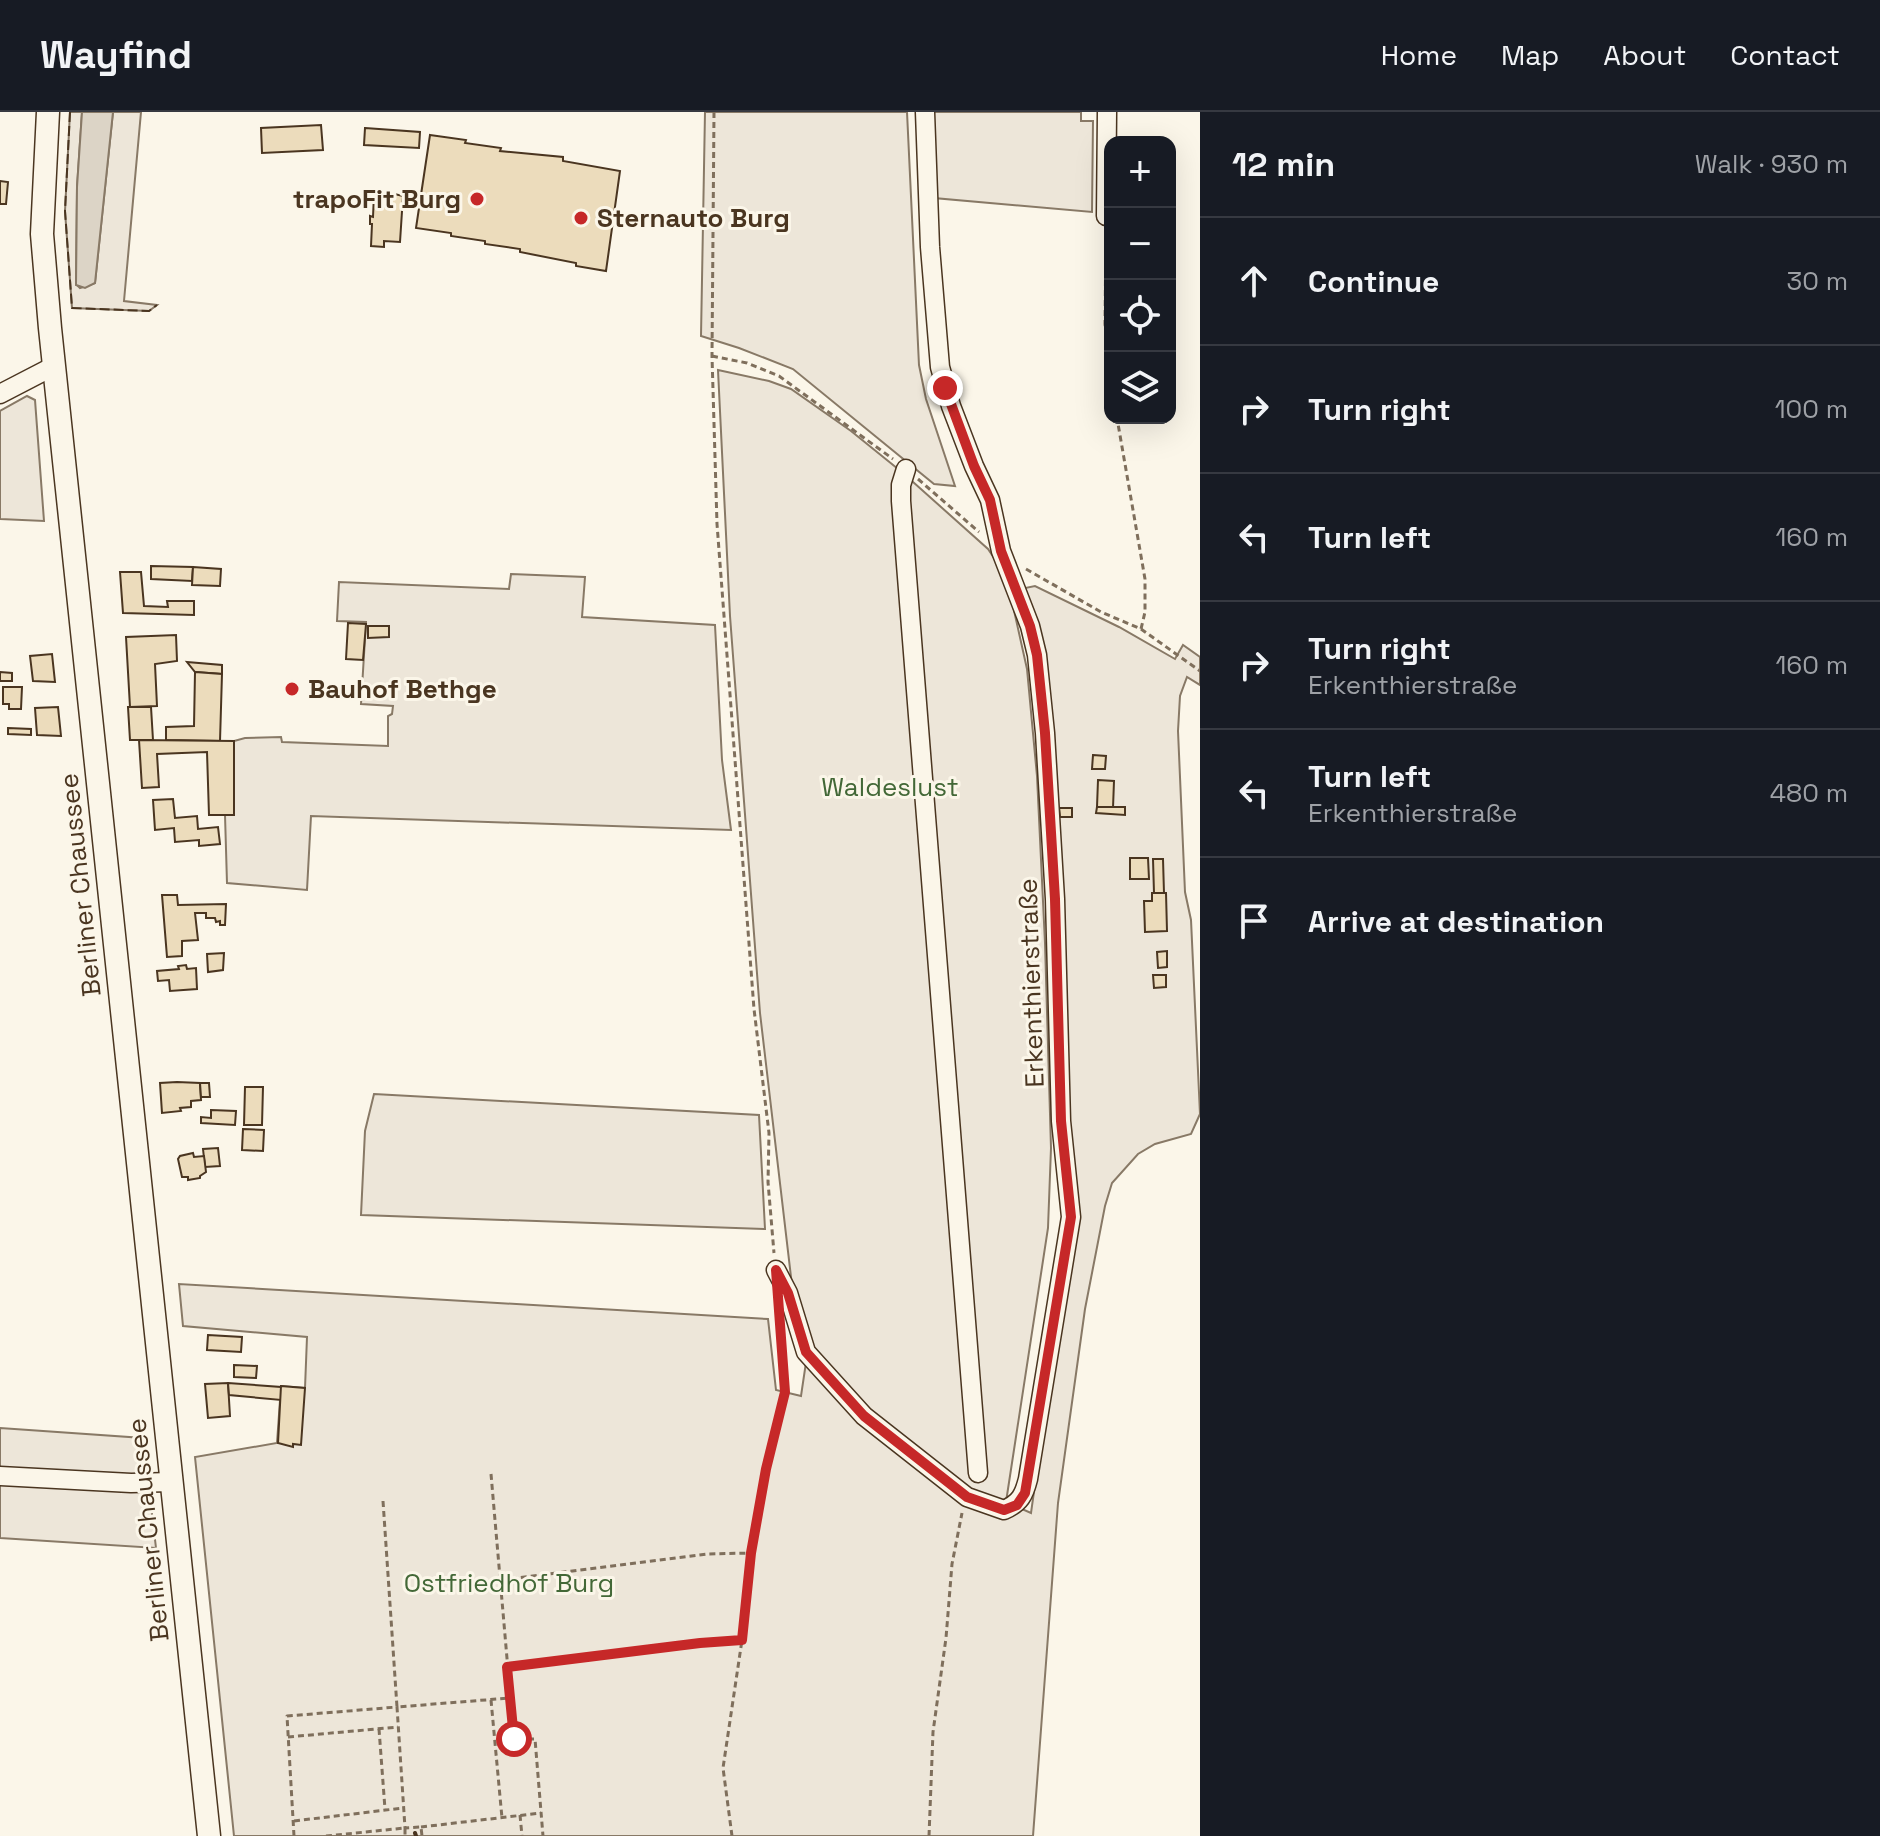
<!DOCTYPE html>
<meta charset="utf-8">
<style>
:root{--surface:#171b24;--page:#242831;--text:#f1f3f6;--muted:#9ea1a6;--line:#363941}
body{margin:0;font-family:"Space Grotesk",sans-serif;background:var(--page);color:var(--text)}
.controls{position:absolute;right:24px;top:24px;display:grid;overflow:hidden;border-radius:16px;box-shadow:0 8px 32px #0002}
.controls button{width:72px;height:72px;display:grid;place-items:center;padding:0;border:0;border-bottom:2px solid var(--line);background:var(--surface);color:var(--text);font:40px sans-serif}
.stop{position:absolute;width:24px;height:24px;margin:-18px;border:6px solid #c62828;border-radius:50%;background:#fff}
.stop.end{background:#c62828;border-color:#fff;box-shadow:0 2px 8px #0008}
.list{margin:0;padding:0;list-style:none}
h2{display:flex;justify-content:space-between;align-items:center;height:104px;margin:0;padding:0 32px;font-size:34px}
h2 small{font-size:26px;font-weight:400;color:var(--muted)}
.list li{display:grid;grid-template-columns:52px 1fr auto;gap:24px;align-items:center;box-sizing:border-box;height:128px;padding:0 32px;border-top:2px solid var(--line)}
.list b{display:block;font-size:30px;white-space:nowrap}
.list p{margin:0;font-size:26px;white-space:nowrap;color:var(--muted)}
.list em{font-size:26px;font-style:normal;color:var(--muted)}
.icon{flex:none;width:44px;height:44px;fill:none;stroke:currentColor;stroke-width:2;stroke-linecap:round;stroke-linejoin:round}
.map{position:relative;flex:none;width:1200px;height:1724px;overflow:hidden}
header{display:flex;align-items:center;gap:48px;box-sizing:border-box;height:112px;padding:0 40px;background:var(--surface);border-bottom:2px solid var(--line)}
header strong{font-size:38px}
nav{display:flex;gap:44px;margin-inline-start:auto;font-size:28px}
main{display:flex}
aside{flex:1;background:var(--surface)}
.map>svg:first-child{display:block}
</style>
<header>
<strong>Wayfind</strong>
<nav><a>Home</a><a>Map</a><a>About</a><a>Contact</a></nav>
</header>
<main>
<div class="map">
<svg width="1200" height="1724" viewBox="0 0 1200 1724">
<rect width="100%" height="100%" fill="#fbf6e9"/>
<!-- green -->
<g fill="#ede6d9" stroke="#887966" stroke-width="2">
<path d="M70 0H82L77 75 76 172 80 176 95 171 113 0H141L124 189 157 193 149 199 72 196 65 99Z"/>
<path d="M705 0H907L919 253 926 287 955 374 934 372 793 257 739 236 701 224Z"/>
<path d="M931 0H1081V9H1093L1092 100 934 86Z"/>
<path d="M718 258 769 269 791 277 851 319 903 361 988 437 998 452 1013 494 1027 557 1037 664 1045 831 1051 1036 1048 1116 1006 1390 1031 1401 1059 1202 1067 1011 1060 786 1024 481 1025 476 1035 474 1119 515 1175 547 1183 533 1200 545V573L1187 565 1180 584 1178 619 1185 780 1191 808 1200 1002 1191 1022 1155 1032 1138 1042 1112 1071 1105 1094 1085 1197 1058 1391 1033 1724H234L195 1345 277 1331 281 1274 305 1276 307 1225 183 1214 179 1172 768 1207 776 1278 801 1284 808 1237 793 1182 760 901 730 504Z"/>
<path d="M27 284 35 288 44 409 0 407V299Z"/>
<path d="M511 462 585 465 582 505 715 513 722 648 731 718 311 704 307 778 227 771 225 703H234V629L245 626 281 625 282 630 388 634V604L392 602 393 594 361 592 366 510 337 509 339 470 509 477Z"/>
<path d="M374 982 759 1003 765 1117 361 1103 365 1019Z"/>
<path d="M0 1316 143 1326 156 1436 0 1426Z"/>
</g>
<!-- water -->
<path fill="#dcd4c6" stroke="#887966" stroke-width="2" d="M82 0H113L95 171 85 176 76 173 77 75Z"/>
<!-- building -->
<g fill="#ecdcbc" stroke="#4a3520" stroke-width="2">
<path d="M321 13 323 38 262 41 261 16Z"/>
<path d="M365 16 420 20 419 36 364 33Z"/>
<path d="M430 23 466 28 465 31 501 36 500 39 563 45V49L620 59 606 159 576 154V151L520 140V137L485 132V129L451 124V121L416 116Z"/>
<path d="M0 69 8 70 6 92H0Z"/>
<path d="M386 80 403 84 400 130 384 129V135L371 134 372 112H370V104L373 105 374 82 386 83Z"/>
<path d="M151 454 193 455 192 469 151 467Z"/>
<path d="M193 455 221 457 220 474 192 473Z"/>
<path d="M120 460H141L144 494 168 495 167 489H194V503L123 501Z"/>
<path d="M348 511 366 512 363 548 346 547Z"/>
<path d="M368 514H389V525L368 526Z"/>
<path d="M176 523 177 549 155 552 157 594 130 595 126 525Z"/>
<path d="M52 542 55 570 33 569 30 544Z"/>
<path d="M187 550 222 553V562L195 560Z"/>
<path d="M0 560 12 561V569H0Z"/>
<path d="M195 560 222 562 220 629 166 628V615L194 614Z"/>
<path d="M3 575H22L21 597H9V592H3Z"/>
<path d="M58 595 61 624 37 623 35 596Z"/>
<path d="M128 595H151L153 628H130Z"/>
<path d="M8 616 31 617V623L8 622Z"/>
<path d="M139 628 234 629V703H209L207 640 157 642 159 675 142 676Z"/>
<path d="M1093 643 1106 644 1105 657H1092Z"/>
<path d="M1098 668 1114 669 1113 696 1097 695Z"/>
<path d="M173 687 175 706 197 704 198 717 218 715 220 732 199 734V728L175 730 174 716 155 718 153 688Z"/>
<path d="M1097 695H1125V703L1096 701Z"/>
<path d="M1059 696H1072V705H1060Z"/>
<path d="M1130 746H1148L1149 767H1130Z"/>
<path d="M1153 747H1163L1164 781H1154Z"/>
<path d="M1152 781H1166L1167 819 1145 820 1144 789H1152Z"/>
<path d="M162 783H177L178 793 226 792 225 813H220V809L216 810 215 806H206V801H195L198 828 182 829V844L167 845Z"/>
<path d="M1167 839V855L1158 856 1157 840Z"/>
<path d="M224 841 223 858 208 860 207 842Z"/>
<path d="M186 853 187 857 196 856 197 877 170 879 169 868 158 869 157 859 179 857 178 854Z"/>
<path d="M1153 863H1166V875L1154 876Z"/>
<path d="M177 970 200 971 201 988 191 989V995L180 996 181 999 162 1001 160 971Z"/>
<path d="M200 971H209L210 985H201Z"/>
<path d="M245 975H263L262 1013H244Z"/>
<path d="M211 998 236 999 235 1013 201 1011V1005L211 1006Z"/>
<path d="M243 1017 264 1018 263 1039 242 1038Z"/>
<path d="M218 1036 220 1054 205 1055 203 1037Z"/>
<path d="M193 1041 194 1045 204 1044 206 1060 200 1064V1066L188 1068V1065H182L178 1047 180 1044Z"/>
<path d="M208 1223 242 1225 241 1240 207 1238Z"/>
<path d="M234 1253 257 1254 256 1266 234 1265Z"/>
<path d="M228 1271 230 1304 208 1306 205 1272Z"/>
<path d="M228 1271 281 1275V1288L229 1283Z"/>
<path d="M281 1274 305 1276 301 1333 293 1332V1335L278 1331Z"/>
</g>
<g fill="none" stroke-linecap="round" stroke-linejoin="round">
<defs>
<g id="minor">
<path d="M1106 104 1107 0"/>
<path d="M0 282 54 254"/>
<path d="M906 357 901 373V389L978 1361"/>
<path d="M776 1158 788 1181 806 1240 864 1304 967 1385 1004 1398C1020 1391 1024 1383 1028 1367L1071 1105 1061 1009 1055 787 1045 621 1037 543 1030 514 1001 439 990 388 974 354 951 294 940 255 930 135 925 0"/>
<path d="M0 1364 131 1371 172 1370"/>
</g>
<path id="major" d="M48 0 42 122 50 216 209 1724"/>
</defs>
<!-- minor casing -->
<use href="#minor" stroke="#4a3520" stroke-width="21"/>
<!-- major casing -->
<use href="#major" stroke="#4a3520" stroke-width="25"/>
<!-- path -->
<g stroke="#7f6f5c" stroke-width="3" stroke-dasharray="6 4" stroke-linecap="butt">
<path d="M714 0 712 244 717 412 754 897 769 1021 768 1070 774 1141"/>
<path d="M1106 118 1105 212 1110 258"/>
<path d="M712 244 747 251 779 264 893 347"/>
<path d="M918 367 979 420"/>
<path d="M1026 457 1101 500 1141 517 1145 500V467L1117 306"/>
<path d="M1141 517 1200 559"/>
<path d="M491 1362 514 1627H535L543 1724"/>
<path d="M383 1389 397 1595 510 1586"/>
<path d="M501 1468 708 1442 751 1441"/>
<path d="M507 1555 700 1531 742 1528"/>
<path d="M491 1588 502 1706"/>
<path d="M379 1617 385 1697"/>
<path d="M288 1625 398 1615"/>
<path d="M520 1703 522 1724"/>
<path d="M294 1709 403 1696"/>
<path d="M421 1715 541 1701"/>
<path d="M294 1724 287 1604 397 1595 405 1716 421 1715 422 1724"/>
<path d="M326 1724 405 1716V1724"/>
<path d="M732 1724 723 1656 742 1528 751 1441 766 1357 785 1280 780 1217"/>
<path d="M929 1724 933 1620 946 1526 952 1452 962 1401"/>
</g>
<!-- minor -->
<use href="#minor" stroke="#fbf6e9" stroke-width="18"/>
<!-- major -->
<use href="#major" stroke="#fbf6e9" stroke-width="22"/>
<!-- fence -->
<path stroke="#4a3520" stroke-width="2" stroke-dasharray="10 4" stroke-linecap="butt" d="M70 0 65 99 72 196 149 199 157 193"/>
<!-- wall -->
<path stroke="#4a3520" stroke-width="4" d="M415 1721 416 1724"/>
</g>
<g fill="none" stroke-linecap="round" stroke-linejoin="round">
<!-- route -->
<path stroke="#c62828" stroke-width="10" d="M514 1627 507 1555 700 1531 742 1528 751 1441 766 1357 785 1280 776 1158 788 1181 806 1240 864 1304 967 1385 1004 1398 1017 1393 1025 1381 1071 1105 1061 1009 1055 787 1045 621 1037 543 1030 514 1001 439 990 388 974 354 945 276"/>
</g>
<!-- markers -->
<g fill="#c62828" stroke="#fbf6e9" stroke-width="3">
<circle cx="477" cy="87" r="8"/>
<circle cx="581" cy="106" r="8"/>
<circle cx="292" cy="577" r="8"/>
</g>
<g text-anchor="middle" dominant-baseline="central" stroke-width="6" stroke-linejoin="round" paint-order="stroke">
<!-- poi labels -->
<g font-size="26" font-weight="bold" fill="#4a3520" stroke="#fbf6e9" text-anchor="start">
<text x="461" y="87" text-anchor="end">trapoFit Burg</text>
<text x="597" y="106">Sternauto Burg</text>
<text x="308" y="577">Bauhof Bethge</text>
</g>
<!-- park labels -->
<g font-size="26" fill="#436837" stroke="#fbf6e9">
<text x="890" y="675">Waldeslust</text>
<text x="509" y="1471">Ostfriedhof Burg</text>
</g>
<!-- street labels -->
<g font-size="26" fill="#4a3520" stroke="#fbf6e9">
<text transform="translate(80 773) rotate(-96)">Berliner Chaussee</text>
<text transform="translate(1031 871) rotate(-92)">Erkenthierstraße</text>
<text transform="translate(148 1418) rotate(-96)">Berliner Chaussee</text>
</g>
</g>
</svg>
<div class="controls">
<button>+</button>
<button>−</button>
<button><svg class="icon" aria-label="locate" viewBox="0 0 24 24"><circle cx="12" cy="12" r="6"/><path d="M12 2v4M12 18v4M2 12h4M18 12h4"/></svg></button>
<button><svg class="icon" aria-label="layers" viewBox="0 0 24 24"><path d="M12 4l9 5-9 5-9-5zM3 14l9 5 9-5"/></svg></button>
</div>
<div class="stop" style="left:514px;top:1627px"></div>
<div class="stop end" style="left:945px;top:276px"></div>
</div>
<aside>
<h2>12 min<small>Walk · 930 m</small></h2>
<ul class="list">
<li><svg class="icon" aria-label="ahead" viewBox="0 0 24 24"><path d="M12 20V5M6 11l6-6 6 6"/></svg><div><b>Continue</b></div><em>30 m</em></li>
<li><svg class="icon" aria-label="right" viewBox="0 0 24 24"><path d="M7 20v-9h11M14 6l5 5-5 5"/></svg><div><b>Turn right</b></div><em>100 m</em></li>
<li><svg class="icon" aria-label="left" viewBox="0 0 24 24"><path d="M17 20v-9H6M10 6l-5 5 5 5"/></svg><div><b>Turn left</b></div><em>160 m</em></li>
<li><svg class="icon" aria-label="right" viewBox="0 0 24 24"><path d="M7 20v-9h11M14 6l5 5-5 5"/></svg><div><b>Turn right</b><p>Erkenthierstraße</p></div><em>160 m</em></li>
<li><svg class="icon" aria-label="left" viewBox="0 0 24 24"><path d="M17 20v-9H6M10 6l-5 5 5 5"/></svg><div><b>Turn left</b><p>Erkenthierstraße</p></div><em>480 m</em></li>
<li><svg class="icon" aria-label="arrive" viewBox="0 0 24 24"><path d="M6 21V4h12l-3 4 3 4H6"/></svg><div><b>Arrive at destination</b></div></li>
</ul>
</aside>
</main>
